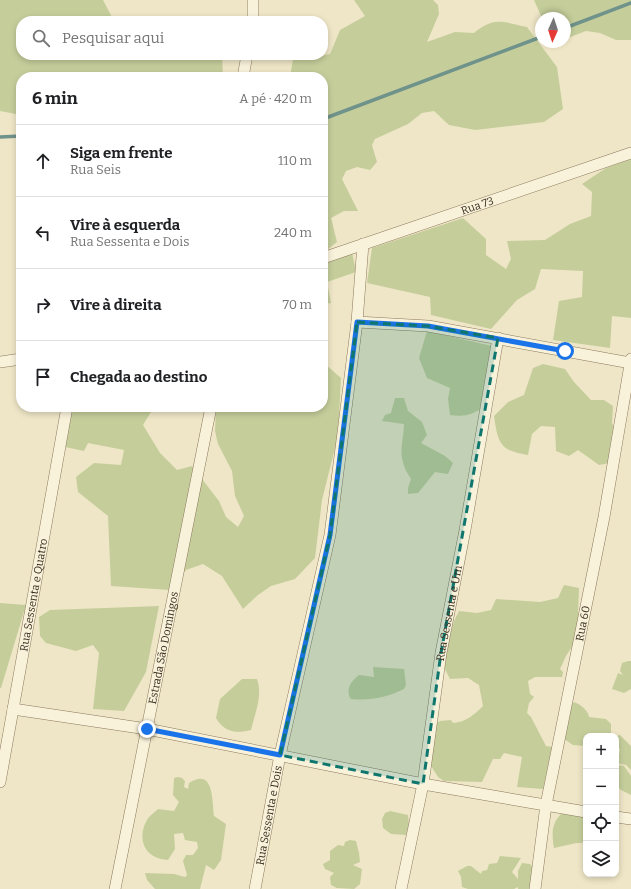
<!DOCTYPE html>
<html lang="pt">
<meta charset="utf-8">
<style>
:root{--surface:#fff;--page:#f6f6f6;--text:#202124;--muted:#757577;--line:#e0e0e0}
body{margin:0;font-family:Bitter,serif;background:var(--page);color:var(--text)}
.controls{position:absolute;right:12px;bottom:12px;display:grid;overflow:hidden;border-radius:8px;box-shadow:0 2px 6px #0003}
.controls button{width:36px;height:36px;display:grid;place-items:center;padding:0;border:0;border-bottom:1px solid var(--line);background:var(--surface);color:var(--text);font:20px sans-serif}
.compass{position:absolute;left:535px;top:12px;width:36px;height:36px;border-radius:50%;background:var(--surface);box-shadow:0 2px 6px #0003;rotate:183deg}
.stop{position:absolute;width:12px;height:12px;margin:-9px;border:3px solid #1a73e8;border-radius:50%;background:#fff}
.stop.end{background:#1a73e8;border-color:#fff;box-shadow:0 1px 4px #0008}
.list{margin:0;padding:0;list-style:none}
h2{display:flex;justify-content:space-between;align-items:center;height:52px;margin:0;padding:0 16px;font-size:17px}
h2 small{font-size:13px;font-weight:400;color:var(--muted)}
.list li{display:grid;grid-template-columns:26px 1fr auto;gap:12px;align-items:center;box-sizing:border-box;height:72px;padding:0 16px;border-top:1px solid var(--line)}
.list b{display:block;font-size:15px;white-space:nowrap}
.list p{margin:0;font-size:13px;white-space:nowrap;color:var(--muted)}
.list em{font-size:13px;font-style:normal;color:var(--muted)}
.icon{flex:none;width:22px;height:22px;fill:none;stroke:currentColor;stroke-width:2;stroke-linecap:round;stroke-linejoin:round}
.map{position:relative;flex:none;width:631px;height:889px;overflow:hidden}
.search{position:absolute;background:var(--surface);box-shadow:0 2px 6px #0003;left:16px;top:16px;width:312px;height:44px;display:flex;align-items:center;gap:10px;box-sizing:border-box;padding:0 14px;border-radius:16px;color:var(--muted);font-size:15px}
.panel{position:absolute;background:var(--surface);box-shadow:0 2px 6px #0003;left:16px;top:72px;width:312px;height:340px;border-radius:16px}
.map>svg:first-child{display:block}
</style>
<div class="map">
<svg width="631" height="889" viewBox="0 0 631 889">
<rect width="100%" height="100%" fill="#efe6c7"/>
<!-- green -->
<g fill="#c5ce9b">
<path d="M0 0H103L114 21H21V55H222L223 77H21V115L0 111Z"/>
<path d="M354 0H433L438 5 439 14 427 42 455 32 474 33C494 16 504 22 527 27L557 67 563 109 544 122 475 130 449 125 434 111 422 113 408 124 375 139 372 145 377 162 370 170 357 167 346 171 342 179 358 211H344L331 218 337 242 328 249 323 242V77H290L293 59 313 58 330 54 340 30 365 16Z"/>
<path d="M534 0H631V40H616L600 33 586 31 565 39V18H542Z"/>
<path d="M631 159V318L612 316 610 348 553 340 559 301 582 297 583 271 541 269 535 289 517 300 491 329 431 315 430 297 367 283 372 248 463 218 486 239V255L506 269 511 259 507 241 545 240 570 224 591 216 592 192 582 184 606 168Z"/>
<path d="M352 252 356 272 327 282 331 303 323 304V262Z"/>
<path d="M427 331 492 346 485 406C472 415 465 417 450 415L448 399 450 388 427 378 419 358Z"/>
<path d="M323 351 325 364 341 378 338 436 322 500 315 558 295 579 271 586 258 595 243 609 222 576 203 564 186 570 170 590 111 586 108 516 78 492 76 477 94 463 121 465 124 450 88 443 84 451 65 447 70 407H154L143 425 160 453 177 470 192 466 219 501 226 517 238 527 244 516 235 496 232 471 218 444 215 431 216 407H323Z"/>
<path d="M543 364 565 369 574 382 591 400H604L613 406 612 423 620 440 610 463 599 465 578 450 569 456 556 451 555 427 541 426 532 434 528 455C500 451 498 443 494 416L508 402 524 395 533 368Z"/>
<path d="M395 398H404L408 411 422 422 427 435 421 443 445 456 453 463 448 474 435 472 418 493 408 494V488L411 479C408 474 404 468 403 462 399 449 404 437 404 424L382 421 385 415 391 413Z"/>
<path d="M564 585 579 588 578 614 584 628 566 656 560 669 563 672 562 677H535L528 681 530 694 534 697 529 703 527 713 531 717 546 746 552 747 543 789 517 787 522 757 504 753 500 759H493L482 782 444 781 438 777 431 766 434 725 440 721 451 720 453 723C466 722 474 715 483 706L479 685 468 678 450 679 442 663 454 621 459 611 477 613 491 610 496 599 540 602 558 598Z"/>
<path d="M0 603 26 605 1 688H0Z"/>
<path d="M159 606 146 672 124 711 93 709 99 653 93 645 76 651 46 643 40 636 39 617 50 610Z"/>
<path d="M628 661H631V689L624 693 612 689 618 673 623 675 620 671 622 663Z"/>
<path d="M373 667 404 669 406 685 404 689C388 697 370 701 351 699 345 690 351 681 359 675L374 677Z"/>
<path d="M242 679H257C263 696 255 713 251 730 236 734 224 732 216 718L220 699Z"/>
<path d="M574 702C580 704 589 711 589 717L606 719 611 724V735L586 736V746L573 745 564 739 570 707Z"/>
<path d="M620 735 631 746V770L626 765 616 763V755H619L620 749 616 747V736Z"/>
<path d="M616 765 624 766 631 776V795L621 790 616 785Z"/>
<path d="M178 777 182 778 185 781 184 787 188 789 189 783C214 767 212 800 214 816L226 824 221 860 214 870 206 865 200 889H155L147 880 145 873 174 874 185 877 187 875 183 861 186 855H193L198 848 197 842 185 840 183 833 174 834 175 849 168 860C145 859 136 839 147 820 149 816 154 813 158 809L174 811 179 802 173 795 174 778Z"/>
<path d="M390 811 408 815 409 825 406 835 391 834 383 828 382 819 385 813Z"/>
<path d="M562 813 586 816V843C575 842 566 846 554 848 552 833 551 824 562 813Z"/>
<path d="M350 840 356 841 359 853 360 862 353 865 362 869 360 884 354 889 337 888 331 885 330 877 334 873 325 869 323 864 330 860V851L338 845 344 846 345 842Z"/>
<path d="M500 856 521 858 512 872 518 879V871L522 863 530 864 536 870 534 889H518V887L514 889H468L462 887 461 877 458 871 467 866H471L481 874 482 871 487 870 489 864 497 863Z"/>
</g>
<g fill="none" stroke-linecap="round" stroke-linejoin="round">
<!-- stream -->
<g stroke="#6f928b" stroke-width="3.5">
<path d="M565 28 631 3"/>
<path d="M323 119 541 37"/>
<path d="M0 137 21 136"/>
</g>
<defs>
<g id="street">
<path d="M253 21V0"/>
<path d="M243 77 247 55"/>
<path id="s1" d="M323 258 631 153"/>
<path d="M357 322 428 326 631 363"/>
<path d="M0 362 21 359"/>
<path d="M13 709 147 729 423 784 586 812"/>
<path id="s2" d="M0 782 67 407"/>
<path d="M616 817 631 819"/>
<path id="s3" d="M115 889 211 407"/>
<path id="s4" d="M255 889 280 755 330 535 357 322 363 244"/>
<path id="s5" d="M401 889 423 784 441 653 465 530 498 338"/>
<path id="s6" d="M535 889 546 805 604 517 631 359"/>
</g>
</defs>
<!-- street casing -->
<use href="#street" stroke="#8c785c" stroke-width="12"/>
<!-- street -->
<use href="#street" stroke="#f9f2db" stroke-width="11"/>
</g>
<g fill="none" stroke-linecap="round" stroke-linejoin="round">
<!-- route -->
<path stroke="#1a73e8" stroke-width="5" d="M147 729 280 755 330 535 357 322 428 326 565 351"/>
</g>
<!-- marked area -->
<path fill="#0f766e" fill-opacity="0.2" stroke="#0f766e" stroke-width="3" stroke-dasharray="8 5" stroke-linejoin="round" d="M357 322 428 326 498 338 441 653 423 784 280 755 330 535Z"/>
<g text-anchor="middle" dominant-baseline="central" stroke-width="4" stroke-linejoin="round" paint-order="stroke">
<!-- street labels -->
<g font-size="11" fill="#3c2f20" stroke="#f6efd7">
<text stroke="none"><textPath href="#s1" startOffset="163">Rua 73</textPath></text>
<text stroke="none"><textPath href="#s2" startOffset="190">Rua Sessenta e Quatro</textPath></text>
<text stroke="none"><textPath href="#s5" startOffset="280">Rua Sessenta e Um</textPath></text>
<text stroke="none"><textPath href="#s6" startOffset="270">Rua 60</textPath></text>
<text stroke="none"><textPath href="#s3" startOffset="246">Estrada São Domingos</textPath></text>
<text stroke="none"><textPath href="#s4" startOffset="75">Rua Sessenta e Dois</textPath></text>
</g>
</g>
</svg>
<div class="controls">
<button>+</button>
<button>−</button>
<button><svg class="icon" aria-label="locate" viewBox="0 0 24 24"><circle cx="12" cy="12" r="6"/><path d="M12 2v4M12 18v4M2 12h4M18 12h4"/></svg></button>
<button><svg class="icon" aria-label="layers" viewBox="0 0 24 24"><path d="M12 4l9 5-9 5-9-5zM3 14l9 5 9-5"/></svg></button>
</div>
<svg class="compass" viewBox="-18 -18 36 36"><path d="M0-13l5 13h-10z" fill="#e53935"/><path d="M0 13l5-13h-10z" fill="#757577"/></svg>
<div class="stop" style="left:565px;top:351px"></div>
<div class="stop end" style="left:147px;top:729px"></div>
<div class="search"><svg class="icon" aria-label="search" viewBox="0 0 24 24"><circle cx="10" cy="10" r="6"/><path d="M15 15l6 6"/></svg>Pesquisar aqui</div>
<section class="panel">
<h2>6 min<small>A pé · 420 m</small></h2>
<ul class="list">
<li><svg class="icon" aria-label="ahead" viewBox="0 0 24 24"><path d="M12 20V5M6 11l6-6 6 6"/></svg><div><b>Siga em frente</b><p>Rua Seis</p></div><em>110 m</em></li>
<li><svg class="icon" aria-label="left" viewBox="0 0 24 24"><path d="M17 20v-9H6M10 6l-5 5 5 5"/></svg><div><b>Vire à esquerda</b><p>Rua Sessenta e Dois</p></div><em>240 m</em></li>
<li><svg class="icon" aria-label="right" viewBox="0 0 24 24"><path d="M7 20v-9h11M14 6l5 5-5 5"/></svg><div><b>Vire à direita</b></div><em>70 m</em></li>
<li><svg class="icon" aria-label="arrive" viewBox="0 0 24 24"><path d="M6 21V4h12l-3 4 3 4H6"/></svg><div><b>Chegada ao destino</b></div></li>
</ul>
</section>
</div>
